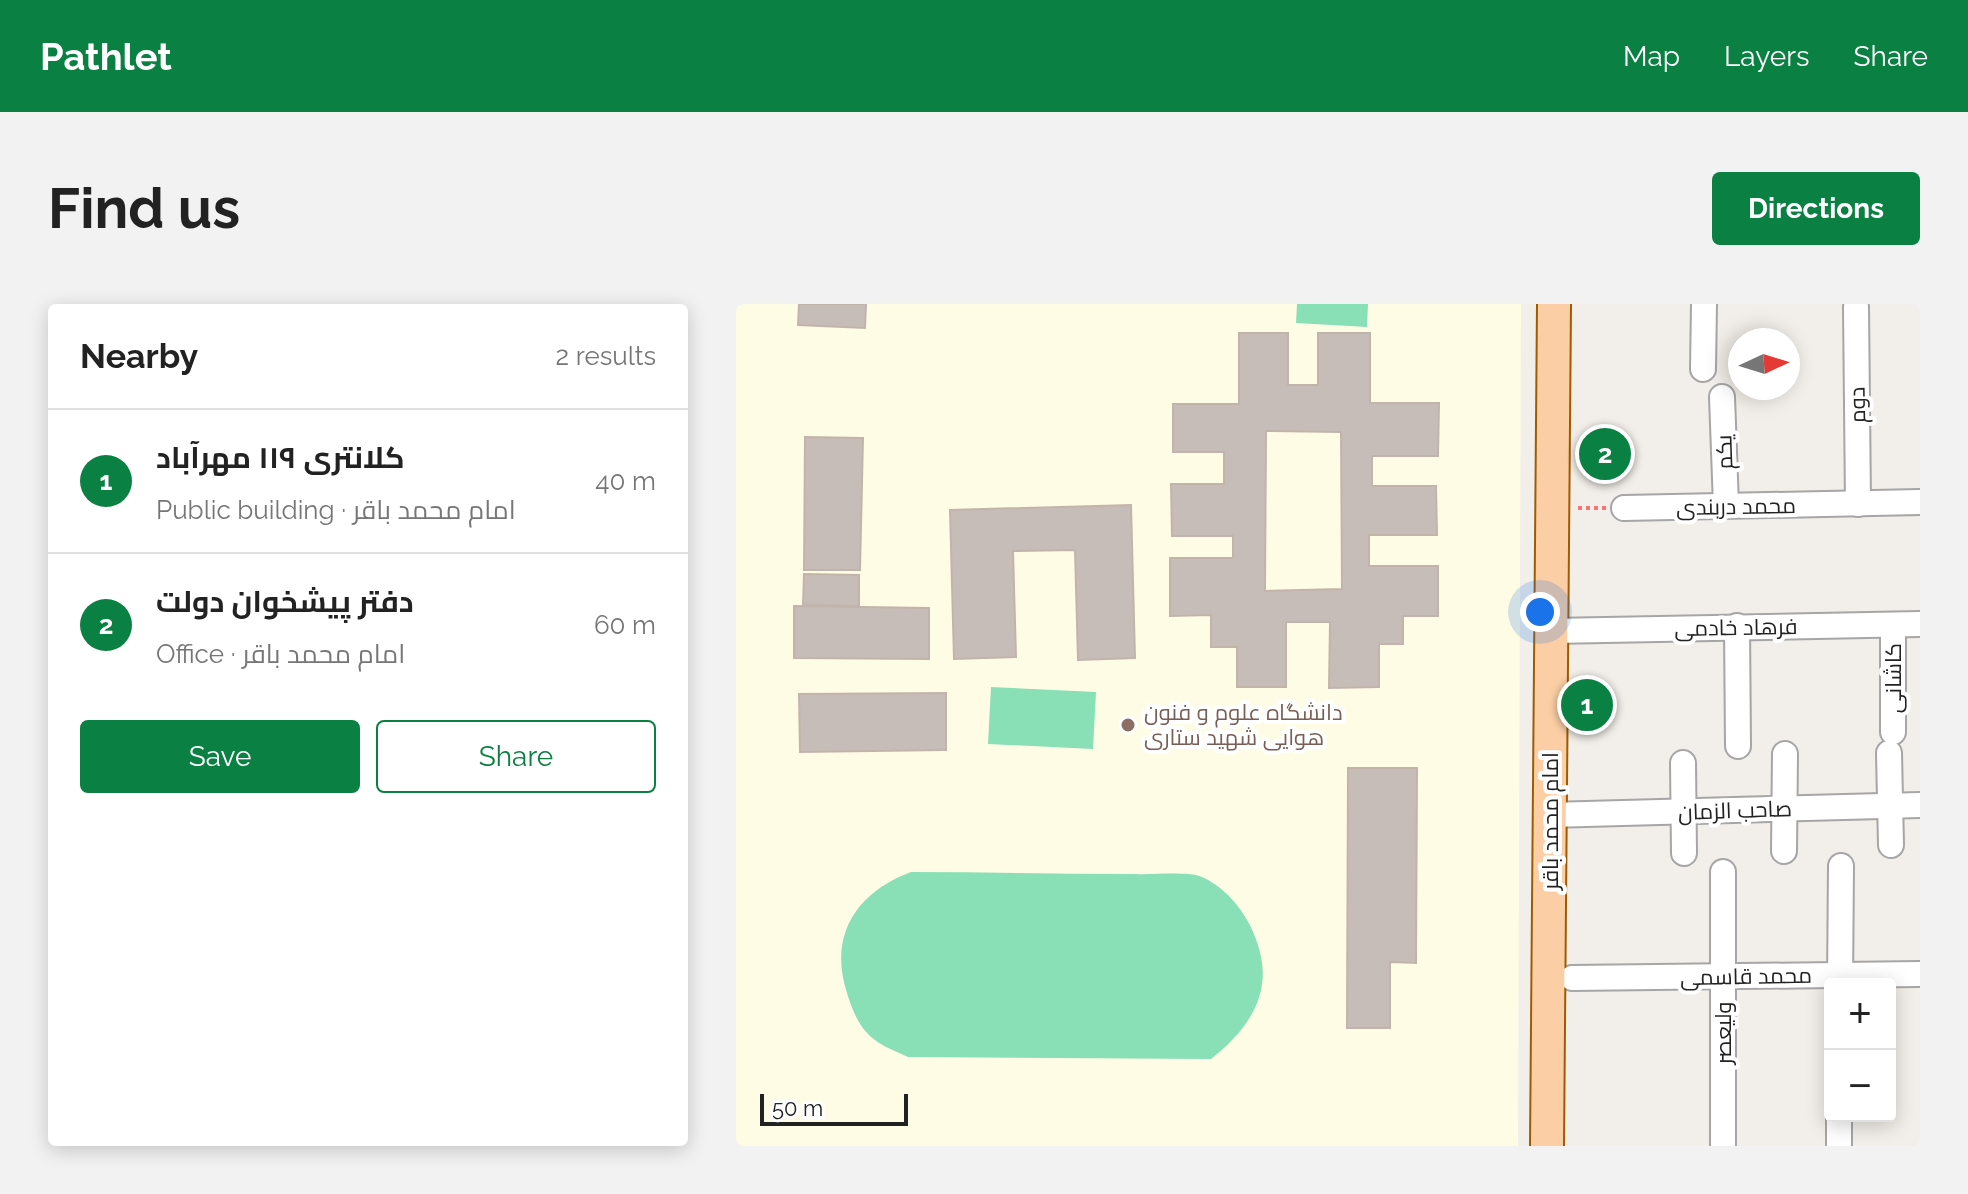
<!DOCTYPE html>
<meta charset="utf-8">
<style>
:root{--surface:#fff;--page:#f2f2f2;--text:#222;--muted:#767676;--line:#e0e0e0;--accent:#0b8043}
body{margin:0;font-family:Raleway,Cairo,sans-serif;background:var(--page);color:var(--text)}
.controls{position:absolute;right:24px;bottom:24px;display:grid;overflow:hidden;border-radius:8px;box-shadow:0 4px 20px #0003}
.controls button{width:72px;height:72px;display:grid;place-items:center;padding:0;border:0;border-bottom:2px solid var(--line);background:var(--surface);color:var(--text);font:40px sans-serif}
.compass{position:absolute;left:992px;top:24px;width:72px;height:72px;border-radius:50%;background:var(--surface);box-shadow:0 4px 20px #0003;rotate:86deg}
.scale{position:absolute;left:24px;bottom:20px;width:148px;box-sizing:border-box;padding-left:8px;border:4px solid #222;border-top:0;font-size:22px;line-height:28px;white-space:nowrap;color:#222;-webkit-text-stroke:6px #fff;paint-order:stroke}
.you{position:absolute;left:804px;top:308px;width:28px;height:28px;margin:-20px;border:6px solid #fff;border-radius:50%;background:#1a73e8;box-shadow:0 0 0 12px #1a73e833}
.badge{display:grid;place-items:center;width:52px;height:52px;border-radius:50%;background:var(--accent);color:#fff;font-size:26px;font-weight:700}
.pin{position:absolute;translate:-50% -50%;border:4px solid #fff;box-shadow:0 2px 8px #0006}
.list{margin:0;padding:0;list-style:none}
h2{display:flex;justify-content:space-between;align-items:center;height:104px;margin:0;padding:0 32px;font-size:34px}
h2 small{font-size:26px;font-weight:400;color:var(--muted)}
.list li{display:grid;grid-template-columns:52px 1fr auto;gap:24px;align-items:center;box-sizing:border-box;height:144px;padding:0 32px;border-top:2px solid var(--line)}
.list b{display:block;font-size:30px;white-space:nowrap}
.list p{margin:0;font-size:26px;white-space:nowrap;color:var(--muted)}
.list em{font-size:26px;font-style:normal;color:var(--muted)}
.actions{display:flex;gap:16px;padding:24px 32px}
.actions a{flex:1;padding:18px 0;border:2px solid var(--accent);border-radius:8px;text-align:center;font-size:28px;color:var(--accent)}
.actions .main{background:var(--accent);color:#fff}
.map{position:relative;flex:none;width:1184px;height:842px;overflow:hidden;border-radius:8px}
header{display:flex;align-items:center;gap:48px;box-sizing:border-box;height:112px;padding:0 40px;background:var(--accent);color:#fff}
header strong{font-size:38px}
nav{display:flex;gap:44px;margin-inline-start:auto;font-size:28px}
.intro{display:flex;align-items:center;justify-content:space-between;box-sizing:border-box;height:192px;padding:0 48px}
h1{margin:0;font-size:56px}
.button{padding:20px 36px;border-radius:8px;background:var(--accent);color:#fff;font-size:28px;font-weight:700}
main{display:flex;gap:48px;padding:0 48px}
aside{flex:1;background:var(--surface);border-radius:8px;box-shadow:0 4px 20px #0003}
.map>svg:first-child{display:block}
</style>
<header>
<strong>Pathlet</strong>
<nav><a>Map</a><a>Layers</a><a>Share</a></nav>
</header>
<div class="intro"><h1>Find us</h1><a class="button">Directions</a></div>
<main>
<aside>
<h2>Nearby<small>2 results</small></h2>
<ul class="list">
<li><span class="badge">1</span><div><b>کلانتری ۱۱۹ مهرآباد</b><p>Public building · امام محمد باقر</p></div><em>40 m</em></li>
<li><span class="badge">2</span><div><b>دفتر پیشخوان دولت</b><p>Office · امام محمد باقر</p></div><em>60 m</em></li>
</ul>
<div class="actions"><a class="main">Save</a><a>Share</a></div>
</aside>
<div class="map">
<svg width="1184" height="842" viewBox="0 0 1184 842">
<rect width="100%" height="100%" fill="#f2eee9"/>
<!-- education -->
<path fill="#fffce5" d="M0 0H785L782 842H0Z"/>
<!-- pitch -->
<g fill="#89dfb6">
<path d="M561 0H632L631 23 560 19Z"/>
<path d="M255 383 360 388 357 445 252 440Z"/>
<path d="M175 568C250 568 325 570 400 570 416 571 453 567 466 573 497 587 519 621 525 653 534 696 507 730 475 755L172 753C159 747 145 742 134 732 122 721 116 705 111 689 92 631 121 588 175 568Z"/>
</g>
<!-- building -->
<g fill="#c7bdb8" stroke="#c3b4ab" stroke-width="2" fill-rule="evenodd">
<path d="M63 0H130L129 24 62 21Z"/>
<path d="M503 29H552V81H582V29H634V99H703L702 152H636V182H700L701 231H633V262H702V312H667V340H643V383L593 384 594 318H550V383H501V343H475V311L434 312V254H497V232H436L435 180H488V148H437V100H503ZM530 127 605 128 606 285 529 287Z"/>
<path d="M69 133 127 134 124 266H68Z"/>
<path d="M395 201 399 354 342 356 339 246 277 247 280 353 218 355 214 206Z"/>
<path d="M68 270 123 271V302L67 301Z"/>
<path d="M58 302 193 304V355L58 354Z"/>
<path d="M210 389V446L64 448 63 390Z"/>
<path d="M612 464H681L680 659 654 658V724H611Z"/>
</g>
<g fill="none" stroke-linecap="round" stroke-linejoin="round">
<defs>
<g id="minor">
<path d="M1120 3 1122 200"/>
<path d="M967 65 968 0"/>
<path d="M986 93 990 202"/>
<path d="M888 204 1184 198"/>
<path d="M1001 322 1002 442"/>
<path d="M815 327 1184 320"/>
<path d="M1157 428V321"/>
<path d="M1153 449 1155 541"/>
<path d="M947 459 948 549"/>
<path d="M813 511 1184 501"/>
<path d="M1048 547 1049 450"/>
<path d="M836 674 1184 670"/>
<path d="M1104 680 1105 562"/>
<path d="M987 842V568"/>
<path d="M1103 842V812"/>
</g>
<path id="major" d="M811 842 818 0"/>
</defs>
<!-- minor casing -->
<use href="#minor" stroke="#a6a6a6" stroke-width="28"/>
<!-- major casing -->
<use href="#major" stroke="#9d5c02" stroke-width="36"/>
<!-- path -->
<path stroke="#f87574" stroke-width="4" stroke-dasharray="4 4" stroke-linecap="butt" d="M842 204H870"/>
<!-- minor -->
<use href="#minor" stroke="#fff" stroke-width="24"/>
<!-- major -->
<use href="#major" stroke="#fbcea5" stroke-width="32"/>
</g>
<!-- markers -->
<circle fill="#8d6e63" stroke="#fff" stroke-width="3" cx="392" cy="421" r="8"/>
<g text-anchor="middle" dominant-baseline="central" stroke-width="8" stroke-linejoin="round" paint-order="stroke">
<!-- street labels -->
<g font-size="22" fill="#222" stroke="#fff">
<text transform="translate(1121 101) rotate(-91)">دوم</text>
<text transform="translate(988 148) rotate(-92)">یکم</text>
<text transform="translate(1000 202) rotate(-1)">محمد دربندی</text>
<text transform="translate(1000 323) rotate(-1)">فرهاد خادمی</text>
<text transform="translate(1157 374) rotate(-90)">کاشانی</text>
<text transform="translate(999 506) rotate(-2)">صاحب الزمان</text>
<text transform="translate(814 517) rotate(-90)">امام محمد باقر</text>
<text transform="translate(1010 672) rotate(-1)">محمد قاسمی</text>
<text transform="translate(987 729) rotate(-90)">ولیعصر</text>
</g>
<!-- education labels -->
<g font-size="22" fill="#785e54" stroke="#fff" text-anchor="start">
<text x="408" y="408">دانشگاه علوم و فنون<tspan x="408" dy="25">هوایی شهید ستاری</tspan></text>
</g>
</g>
</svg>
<div class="controls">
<button>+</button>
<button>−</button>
</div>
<svg class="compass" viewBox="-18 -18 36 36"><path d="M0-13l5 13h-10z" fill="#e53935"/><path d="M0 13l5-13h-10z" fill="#767676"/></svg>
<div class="scale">50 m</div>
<div class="you"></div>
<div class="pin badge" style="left:851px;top:401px">1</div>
<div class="pin badge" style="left:869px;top:150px">2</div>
</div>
</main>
